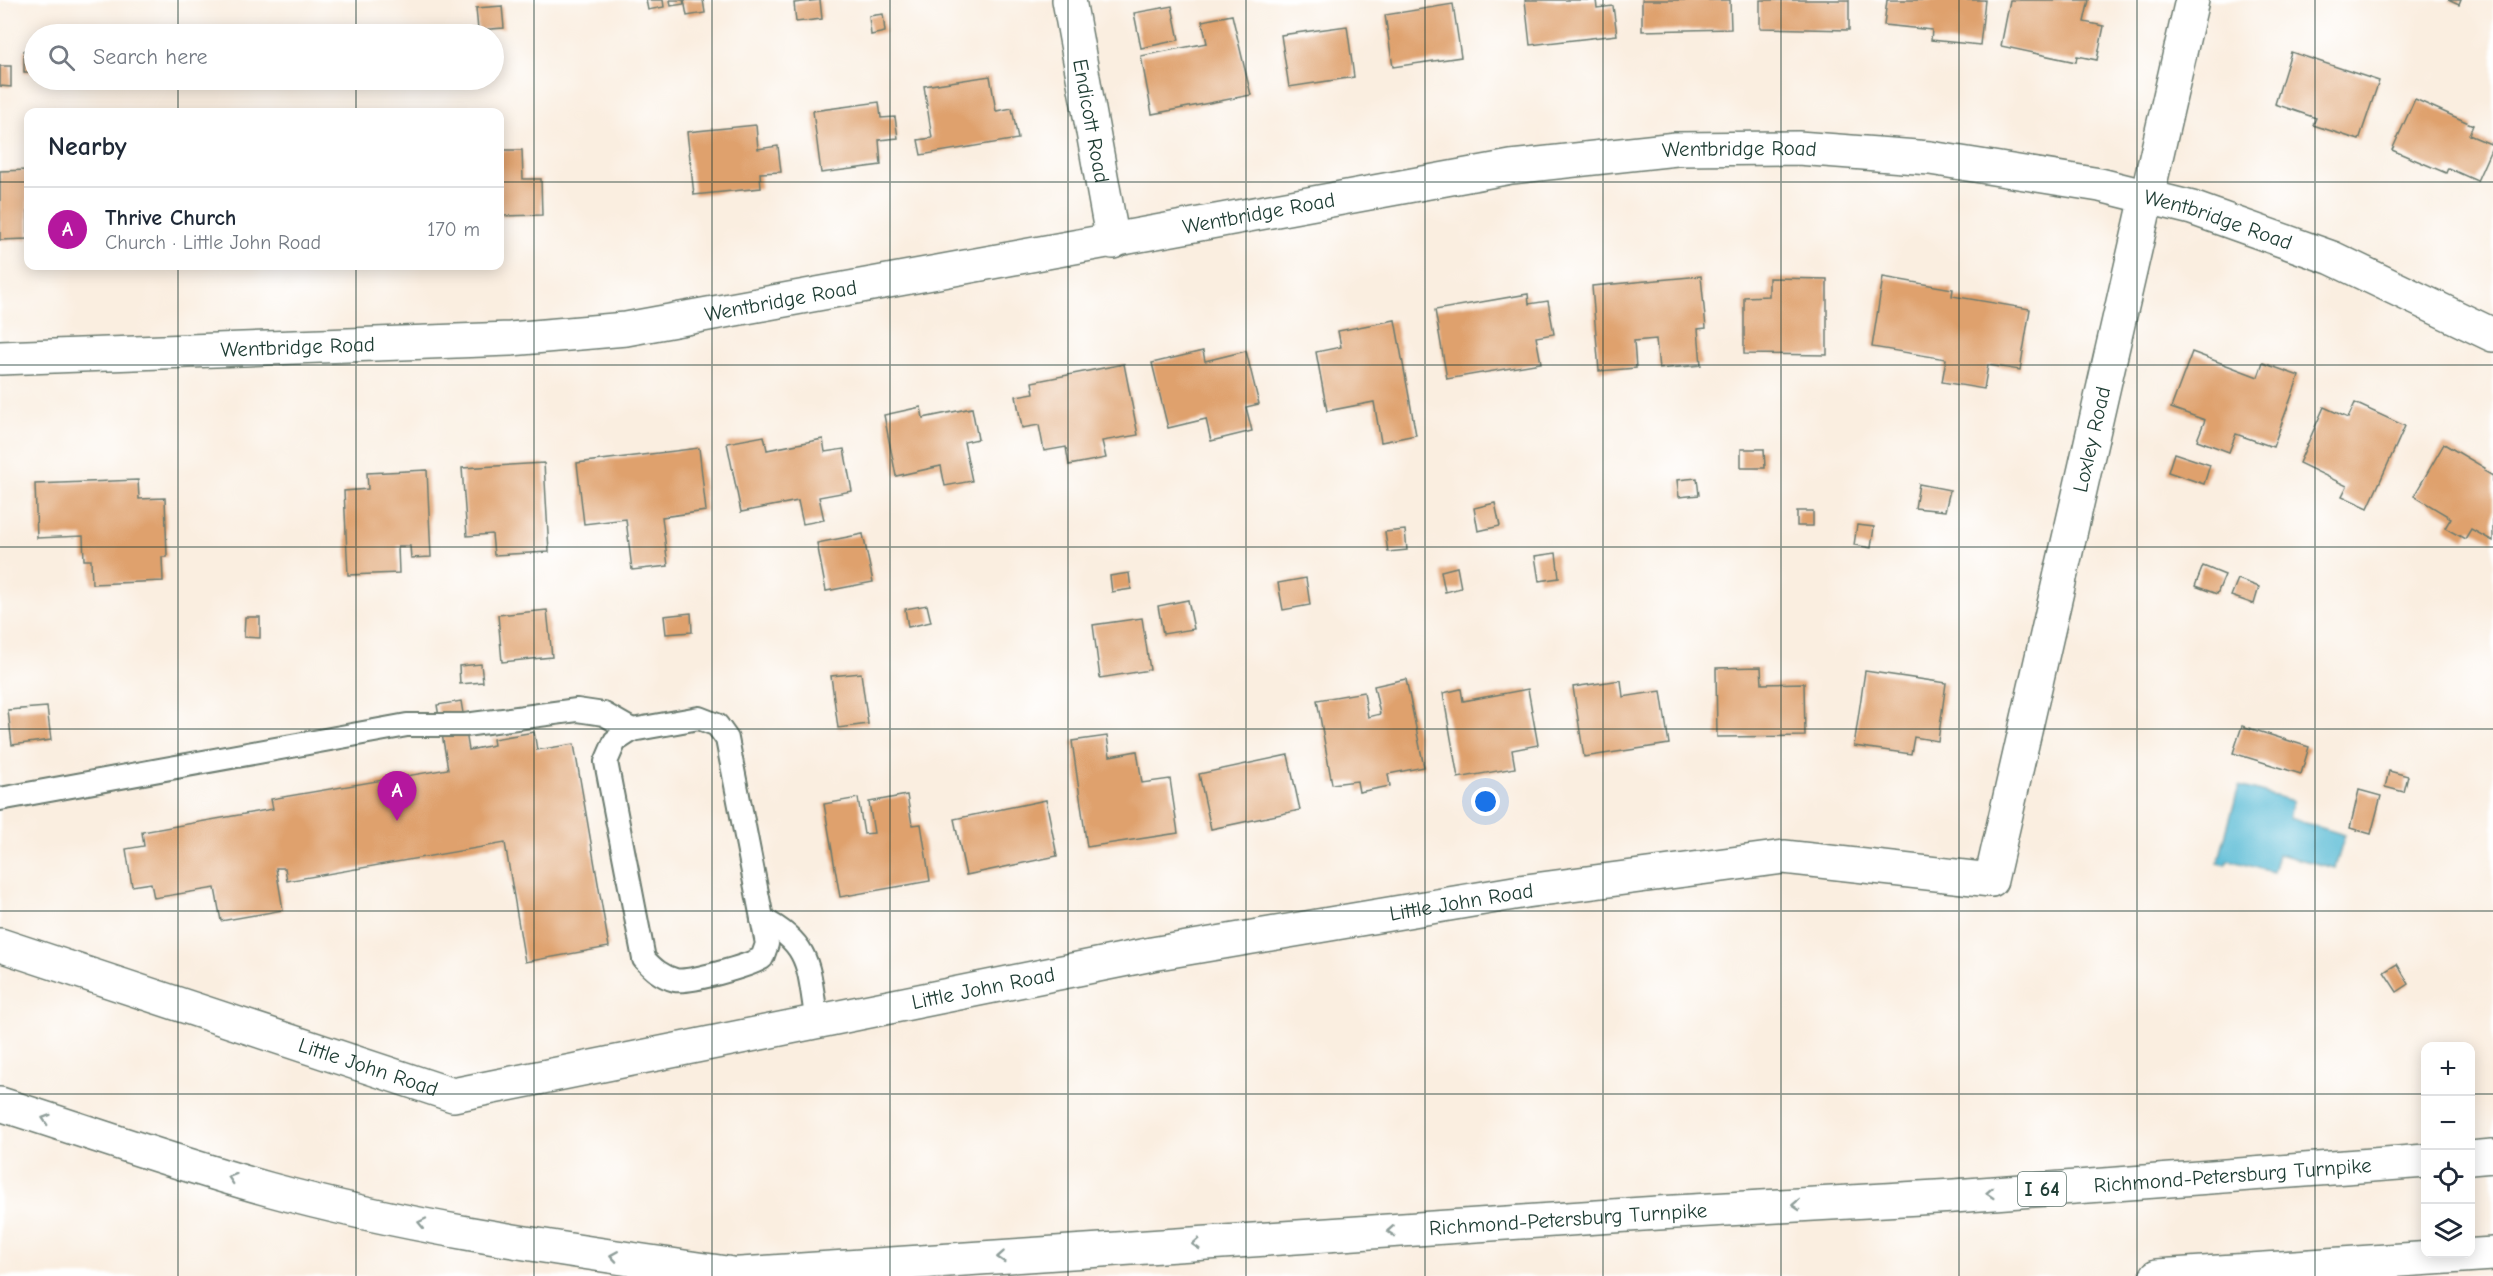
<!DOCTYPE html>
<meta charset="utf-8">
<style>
:root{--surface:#fff;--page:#f6f6f7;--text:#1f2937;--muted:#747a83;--line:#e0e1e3;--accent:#b5179e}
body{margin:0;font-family:"Comic Neue",sans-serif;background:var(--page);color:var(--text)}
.controls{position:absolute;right:18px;bottom:18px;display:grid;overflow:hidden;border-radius:12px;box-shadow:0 3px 15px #0003}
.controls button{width:54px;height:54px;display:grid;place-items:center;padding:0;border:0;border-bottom:2px solid var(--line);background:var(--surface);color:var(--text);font:30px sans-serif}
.you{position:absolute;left:1486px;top:802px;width:21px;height:21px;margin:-15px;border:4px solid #fff;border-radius:50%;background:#1a73e8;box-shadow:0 0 0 9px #1a73e833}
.badge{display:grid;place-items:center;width:39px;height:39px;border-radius:50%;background:var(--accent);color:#fff;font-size:20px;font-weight:700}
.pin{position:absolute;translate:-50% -50px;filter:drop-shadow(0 2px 3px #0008)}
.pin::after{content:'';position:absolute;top:32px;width:21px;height:18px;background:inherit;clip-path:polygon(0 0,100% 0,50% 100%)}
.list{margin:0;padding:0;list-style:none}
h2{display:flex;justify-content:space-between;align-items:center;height:78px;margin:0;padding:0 24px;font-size:26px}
h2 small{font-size:20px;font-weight:400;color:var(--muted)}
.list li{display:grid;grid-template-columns:39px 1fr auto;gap:18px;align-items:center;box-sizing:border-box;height:84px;padding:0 24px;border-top:2px solid var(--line)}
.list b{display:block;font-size:22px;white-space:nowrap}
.list p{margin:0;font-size:20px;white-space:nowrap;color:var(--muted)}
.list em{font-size:20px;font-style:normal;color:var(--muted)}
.icon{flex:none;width:33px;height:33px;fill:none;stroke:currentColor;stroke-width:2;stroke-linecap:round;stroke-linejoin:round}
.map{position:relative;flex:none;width:2493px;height:1276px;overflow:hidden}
.search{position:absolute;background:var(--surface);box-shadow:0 3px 15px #0003;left:24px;top:24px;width:480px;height:66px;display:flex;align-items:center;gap:15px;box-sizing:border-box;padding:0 21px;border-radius:33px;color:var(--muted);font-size:22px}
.panel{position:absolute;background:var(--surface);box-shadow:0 3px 15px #0003;left:24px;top:108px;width:480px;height:162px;border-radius:12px}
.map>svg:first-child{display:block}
</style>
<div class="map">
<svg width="2493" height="1276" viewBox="0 0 2493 1276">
<rect width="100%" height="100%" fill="#fff"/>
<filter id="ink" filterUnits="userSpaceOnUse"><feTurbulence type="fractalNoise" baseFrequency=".0167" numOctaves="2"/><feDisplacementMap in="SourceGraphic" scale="12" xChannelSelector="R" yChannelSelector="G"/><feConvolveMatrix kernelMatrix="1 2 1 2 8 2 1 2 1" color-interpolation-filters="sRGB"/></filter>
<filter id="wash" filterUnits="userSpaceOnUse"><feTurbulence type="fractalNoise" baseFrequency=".008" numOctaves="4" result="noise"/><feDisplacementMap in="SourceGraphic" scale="24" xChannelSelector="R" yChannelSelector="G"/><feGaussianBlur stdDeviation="1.35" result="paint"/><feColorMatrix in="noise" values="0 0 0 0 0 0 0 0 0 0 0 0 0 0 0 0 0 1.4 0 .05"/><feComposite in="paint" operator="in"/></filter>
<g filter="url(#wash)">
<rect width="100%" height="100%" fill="#faeee0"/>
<!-- water -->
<path fill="#56bad4" stroke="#3a7c84" stroke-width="1.5" d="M2239 786 2293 801 2289 818 2345 835 2335 868 2278 854 2273 872 2229 860 2226 865 2218 863Z"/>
<g id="blocks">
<!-- building -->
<g fill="#dfa16d">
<path d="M646 0H663L664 7 648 10Z"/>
<path d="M670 0H683L684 4 671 6Z"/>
<path d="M684 0H703L705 13 687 16Z"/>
<path d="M820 0 822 19 796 22 794 3Z"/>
<path d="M1525 0H1596L1597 8 1613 6 1617 35 1530 45Z"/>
<path d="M1642 0H1730L1731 29 1642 31Z"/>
<path d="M1760 0H1849V30L1760 28Z"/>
<path d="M1887 0H1985L1980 45 1931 40 1932 30 1884 25Z"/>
<path d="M2010 0H2089L2084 22 2104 26 2097 60 2077 56 2076 62 2001 46Z"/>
<path d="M2448 0H2461L2459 5Z"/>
<path d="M1453 4 1461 57 1393 67 1385 15Z"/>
<path d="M502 6 504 28 478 30 476 8Z"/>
<path d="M1172 6 1179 40 1141 48 1134 13Z"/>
<path d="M883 14 885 32 871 35 869 16Z"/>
<path d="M1232 15 1251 95 1152 114 1141 56 1207 43 1202 21Z"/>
<path d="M1347 26 1354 77 1289 87 1281 35Z"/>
<rect x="24" y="50" width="10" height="22"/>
<path d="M2291 52 2379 81 2359 140 2313 125 2316 118 2275 104Z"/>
<path d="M0 66H11V87L0 86Z"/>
<path d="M990 76 996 111 1012 108 1018 139 921 155 918 140 932 138 924 86Z"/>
<path d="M2415 99 2473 125 2469 135 2493 145 2477 181 2448 168 2446 173 2392 150Z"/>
<path d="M879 102 881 118 895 117 898 138 879 140 881 165 821 173 813 111Z"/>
<path d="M756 125 758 149 778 146 781 172 760 173 761 188 694 195 687 132Z"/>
<path d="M500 150H522L523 179H541L542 215 500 216Z"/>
<path d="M28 170V239L0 240V171Z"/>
<path d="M1701 276 1706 328 1698 329 1701 365 1659 369 1656 339 1634 341 1636 368 1599 371 1592 286Z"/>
<path d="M1883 277 1953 289 1952 296 2030 309 2020 370 1988 365 1984 389 1942 382 1946 359 1872 347Z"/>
<path d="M1769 278 1827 279V355L1744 354V297L1769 296Z"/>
<path d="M1528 294 1529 304 1548 301 1554 334 1536 337 1541 363 1447 379 1435 310Z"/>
<path d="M1395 320 1416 435 1381 442 1374 402 1327 411 1316 352 1341 347 1338 331Z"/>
<path d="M1203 351 1205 361 1246 351 1259 404 1246 407 1252 431 1211 441 1206 419 1168 428 1152 363Z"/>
<path d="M2192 352 2258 377 2263 363 2299 376 2273 447 2236 434 2229 452 2197 440 2205 420 2171 408Z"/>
<path d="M1124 364 1138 435 1102 441 1106 458 1069 465 1066 447 1044 451 1039 425 1022 428 1016 396 1034 393 1032 382Z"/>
<path d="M2355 403 2405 426 2368 508 2342 496 2347 486 2299 463 2324 407 2348 418Z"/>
<path d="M921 407 923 418 972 408 978 439 964 442 972 481 945 486 941 466 896 476 884 415Z"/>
<path d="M764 436 767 450 823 439 825 452 844 449 852 491 819 497 824 520 803 524 798 501 741 512 727 443Z"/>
<path d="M2444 444 2485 468 2484 471 2493 476V541L2471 529 2465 539 2445 528 2451 518 2414 496Z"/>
<path d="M699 448 706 511 662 517 668 566 632 570 626 519 584 524 577 463Z"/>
<path d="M1741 449H1764L1765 468H1741Z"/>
<path d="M2174 453 2210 465 2204 484 2168 472Z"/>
<path d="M544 463 549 552 494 555 492 534 467 536 462 468Z"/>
<path d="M427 470 431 557 411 558 410 546H398L399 573 348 575 344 491 368 489 367 473Z"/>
<path d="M1697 478 1699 495 1679 497 1677 480Z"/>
<path d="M138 480 139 499 165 498 167 557H162L163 581 92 584 91 560H84L83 536 37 538 35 484Z"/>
<path d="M1919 484 1950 490 1945 511 1915 508Z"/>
<path d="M1495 503 1500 526 1478 531 1474 508Z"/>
<rect x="1797" y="511" width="16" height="15"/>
<path d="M1857 525 1874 527 1871 548 1854 545Z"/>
<path d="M1405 530 1407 550 1388 552 1385 532Z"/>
<path d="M863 534 873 582 826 591 817 543Z"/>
<path d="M1556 553 1559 578 1539 581 1535 556Z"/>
<path d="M2203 566 2225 575 2217 594 2195 586Z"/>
<path d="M1457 567 1461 588 1445 592 1441 571Z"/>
<path d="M1129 573 1131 589 1112 592 1110 576Z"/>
<path d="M1306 578 1310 605 1283 610 1278 583Z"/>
<path d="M2238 579 2259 587 2254 604 2231 596Z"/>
<path d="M1188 600 1194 629 1163 634 1158 606Z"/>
<path d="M927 605 931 622 908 627 905 609Z"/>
<path d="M547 610 552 657 502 662 498 615Z"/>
<path d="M691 613 692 632 666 634 664 616Z"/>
<path d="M245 617H260V638L244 637Z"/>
<path d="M1142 618 1150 670 1100 678 1093 625Z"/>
<path d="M481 664 483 682 460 684 459 666Z"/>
<path d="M1761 667 1762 684 1804 683 1805 736 1717 737 1716 668Z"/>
<path d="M1865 671 1946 683 1938 741 1914 737 1911 754 1854 746Z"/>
<path d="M861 673 868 724 838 728 831 676Z"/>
<path d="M1406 679 1424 767 1388 774 1390 786 1359 792 1357 781 1332 784 1317 700 1364 692 1368 717 1380 714 1374 686Z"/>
<path d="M1621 680 1623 697 1661 691 1669 744 1584 757 1573 687Z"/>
<path d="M1461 689 1463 701 1528 689 1538 745 1512 750 1515 768 1458 778 1443 693Z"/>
<path d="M461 701 469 750 494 745 493 739 534 732 537 750 574 744 609 947 525 962 505 843 287 881 285 868H276L283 910 221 921 215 888 154 898 151 883 132 886 126 849 144 846 142 832 273 809 271 799 448 769 437 705Z"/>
<path d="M47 707 51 740 12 745 8 710Z"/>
<path d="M2242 726 2309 747 2301 774 2233 753Z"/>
<path d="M1107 736 1110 756 1137 751 1142 783 1170 779 1178 833 1087 847 1072 741Z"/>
<path d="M1288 755 1300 810 1211 829 1199 774Z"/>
<path d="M2389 771 2408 776 2404 792 2385 787Z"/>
<path d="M2359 790 2381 796 2371 834 2350 828Z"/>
<path d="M907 795 912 825 921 824 930 881 840 897 824 804 858 798 864 834 874 833 869 802Z"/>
<path d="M1046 800 1057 856 966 875 954 819Z"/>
<path d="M2397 964 2409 984 2397 992 2384 972Z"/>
</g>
</g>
</g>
<g filter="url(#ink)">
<use href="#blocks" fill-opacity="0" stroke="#6c7b70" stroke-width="1.5"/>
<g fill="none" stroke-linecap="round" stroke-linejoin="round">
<defs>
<g id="service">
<path d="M699 718 717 725 727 739 767 944 762 958C748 966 689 983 675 980 661 976 653 969 644 959L606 762 615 741 632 730Z"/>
<path d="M0 799 407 725H465L577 710 604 714 632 730"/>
<path d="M762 919C813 945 808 970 817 1022"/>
</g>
<g id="minor">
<path id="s1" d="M1069 0 1113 242"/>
<path id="s2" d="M0 358 510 339 626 329 1511 167 1676 149 1798 148 1930 158 2100 185 2192 208 2332 258 2493 335"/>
<path id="s3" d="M0 945 453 1095 1152 954 1526 891 1784 857 1991 880 2192 0"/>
</g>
<g id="motorway">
<path d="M0 1104C89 1132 178 1164 268 1189 420 1231 577 1251 732 1274"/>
<path d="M2470 1158 2493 1156"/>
<path id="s4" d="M710 1276 1658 1213 1954 1196 2426 1161"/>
<path d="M2157 1276 2493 1254"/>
</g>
</defs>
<!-- service casing -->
<use href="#service" stroke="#6c7b70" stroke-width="26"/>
<!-- minor casing -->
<use href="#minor" stroke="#6c7b70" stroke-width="36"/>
<!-- motorway casing -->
<use href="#motorway" stroke="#6c7b70" stroke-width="36"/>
<!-- service -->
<use href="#service" stroke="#fff" stroke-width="22"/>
<!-- minor -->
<use href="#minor" stroke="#fff" stroke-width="33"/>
<!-- motorway -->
<use href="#motorway" stroke="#fff" stroke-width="33"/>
</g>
<!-- one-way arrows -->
<defs><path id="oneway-chevron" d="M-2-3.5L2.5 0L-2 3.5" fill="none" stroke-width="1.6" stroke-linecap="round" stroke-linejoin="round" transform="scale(1.5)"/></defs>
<g stroke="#8f9e9a">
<use href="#oneway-chevron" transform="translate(46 1119) rotate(-162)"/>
<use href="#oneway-chevron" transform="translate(232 1178) rotate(-162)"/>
<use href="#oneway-chevron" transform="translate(1990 1193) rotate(176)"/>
<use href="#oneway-chevron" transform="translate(1796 1205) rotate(177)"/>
<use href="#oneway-chevron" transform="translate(422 1223) rotate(-168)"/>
<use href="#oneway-chevron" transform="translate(1391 1231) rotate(176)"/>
<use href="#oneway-chevron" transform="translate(1196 1244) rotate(176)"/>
<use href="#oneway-chevron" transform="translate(614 1256) rotate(-171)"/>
<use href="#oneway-chevron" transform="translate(1001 1257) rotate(176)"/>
</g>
</g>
<!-- grid -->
<path fill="none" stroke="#1f3d34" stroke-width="1.5" stroke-opacity="0.55" d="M178 0V34M356 0V34M534 0V1276M712 0V1276M890 0V1276M1068 0V1276M1246 0V1276M1425 0V1276M1603 0V1276M1781 0V1276M1959 0V1276M2137 0V1276M2315 0V1276M178 80V112M356 80V112M0 182H28M500 182H2493M178 266V1276M356 266V1276M0 365H2493M0 547H2493M0 729H2493M0 911H2493M0 1094H2426M2470 1094H2493"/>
<g text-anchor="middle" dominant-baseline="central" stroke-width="6" stroke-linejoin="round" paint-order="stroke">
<!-- shield labels -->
<rect fill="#fff" stroke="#627771" stroke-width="1.5" x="2018" y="1172" width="48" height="34" rx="4.5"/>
<g font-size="20" font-weight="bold" fill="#1f3d34">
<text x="2042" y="1189">I 64</text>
</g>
<!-- street labels -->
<g font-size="21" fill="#1f3d34" stroke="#fff">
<text stroke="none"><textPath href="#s1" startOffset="123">Endicott Road</textPath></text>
<text stroke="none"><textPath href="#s2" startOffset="1756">Wentbridge Road</textPath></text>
<text stroke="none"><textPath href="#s2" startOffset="1270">Wentbridge Road</textPath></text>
<text stroke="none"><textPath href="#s2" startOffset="2242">Wentbridge Road</textPath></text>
<text stroke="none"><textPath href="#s2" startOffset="784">Wentbridge Road</textPath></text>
<text stroke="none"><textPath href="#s2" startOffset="298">Wentbridge Road</textPath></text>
<text stroke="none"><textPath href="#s3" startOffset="2490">Loxley Road</textPath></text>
<text stroke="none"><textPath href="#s3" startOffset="1504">Little John Road</textPath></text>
<text stroke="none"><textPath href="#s3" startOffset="1018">Little John Road</textPath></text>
<text stroke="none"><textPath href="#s3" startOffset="388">Little John Road</textPath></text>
<text stroke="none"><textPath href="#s4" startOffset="1526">Richmond-Petersburg Turnpike</textPath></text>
<text stroke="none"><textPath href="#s4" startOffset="860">Richmond-Petersburg Turnpike</textPath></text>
</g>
</g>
</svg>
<div class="controls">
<button>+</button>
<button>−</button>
<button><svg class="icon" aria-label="locate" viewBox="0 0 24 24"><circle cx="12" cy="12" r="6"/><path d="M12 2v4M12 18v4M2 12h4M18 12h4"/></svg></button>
<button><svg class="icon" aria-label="layers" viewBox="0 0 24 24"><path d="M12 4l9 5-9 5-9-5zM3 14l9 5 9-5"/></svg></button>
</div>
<div class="you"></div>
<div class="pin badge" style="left:397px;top:821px">A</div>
<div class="search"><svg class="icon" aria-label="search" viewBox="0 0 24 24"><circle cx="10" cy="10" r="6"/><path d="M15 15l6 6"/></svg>Search here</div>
<section class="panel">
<h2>Nearby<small></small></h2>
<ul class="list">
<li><span class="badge">A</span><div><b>Thrive Church</b><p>Church · Little John Road</p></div><em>170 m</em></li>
</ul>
</section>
</div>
